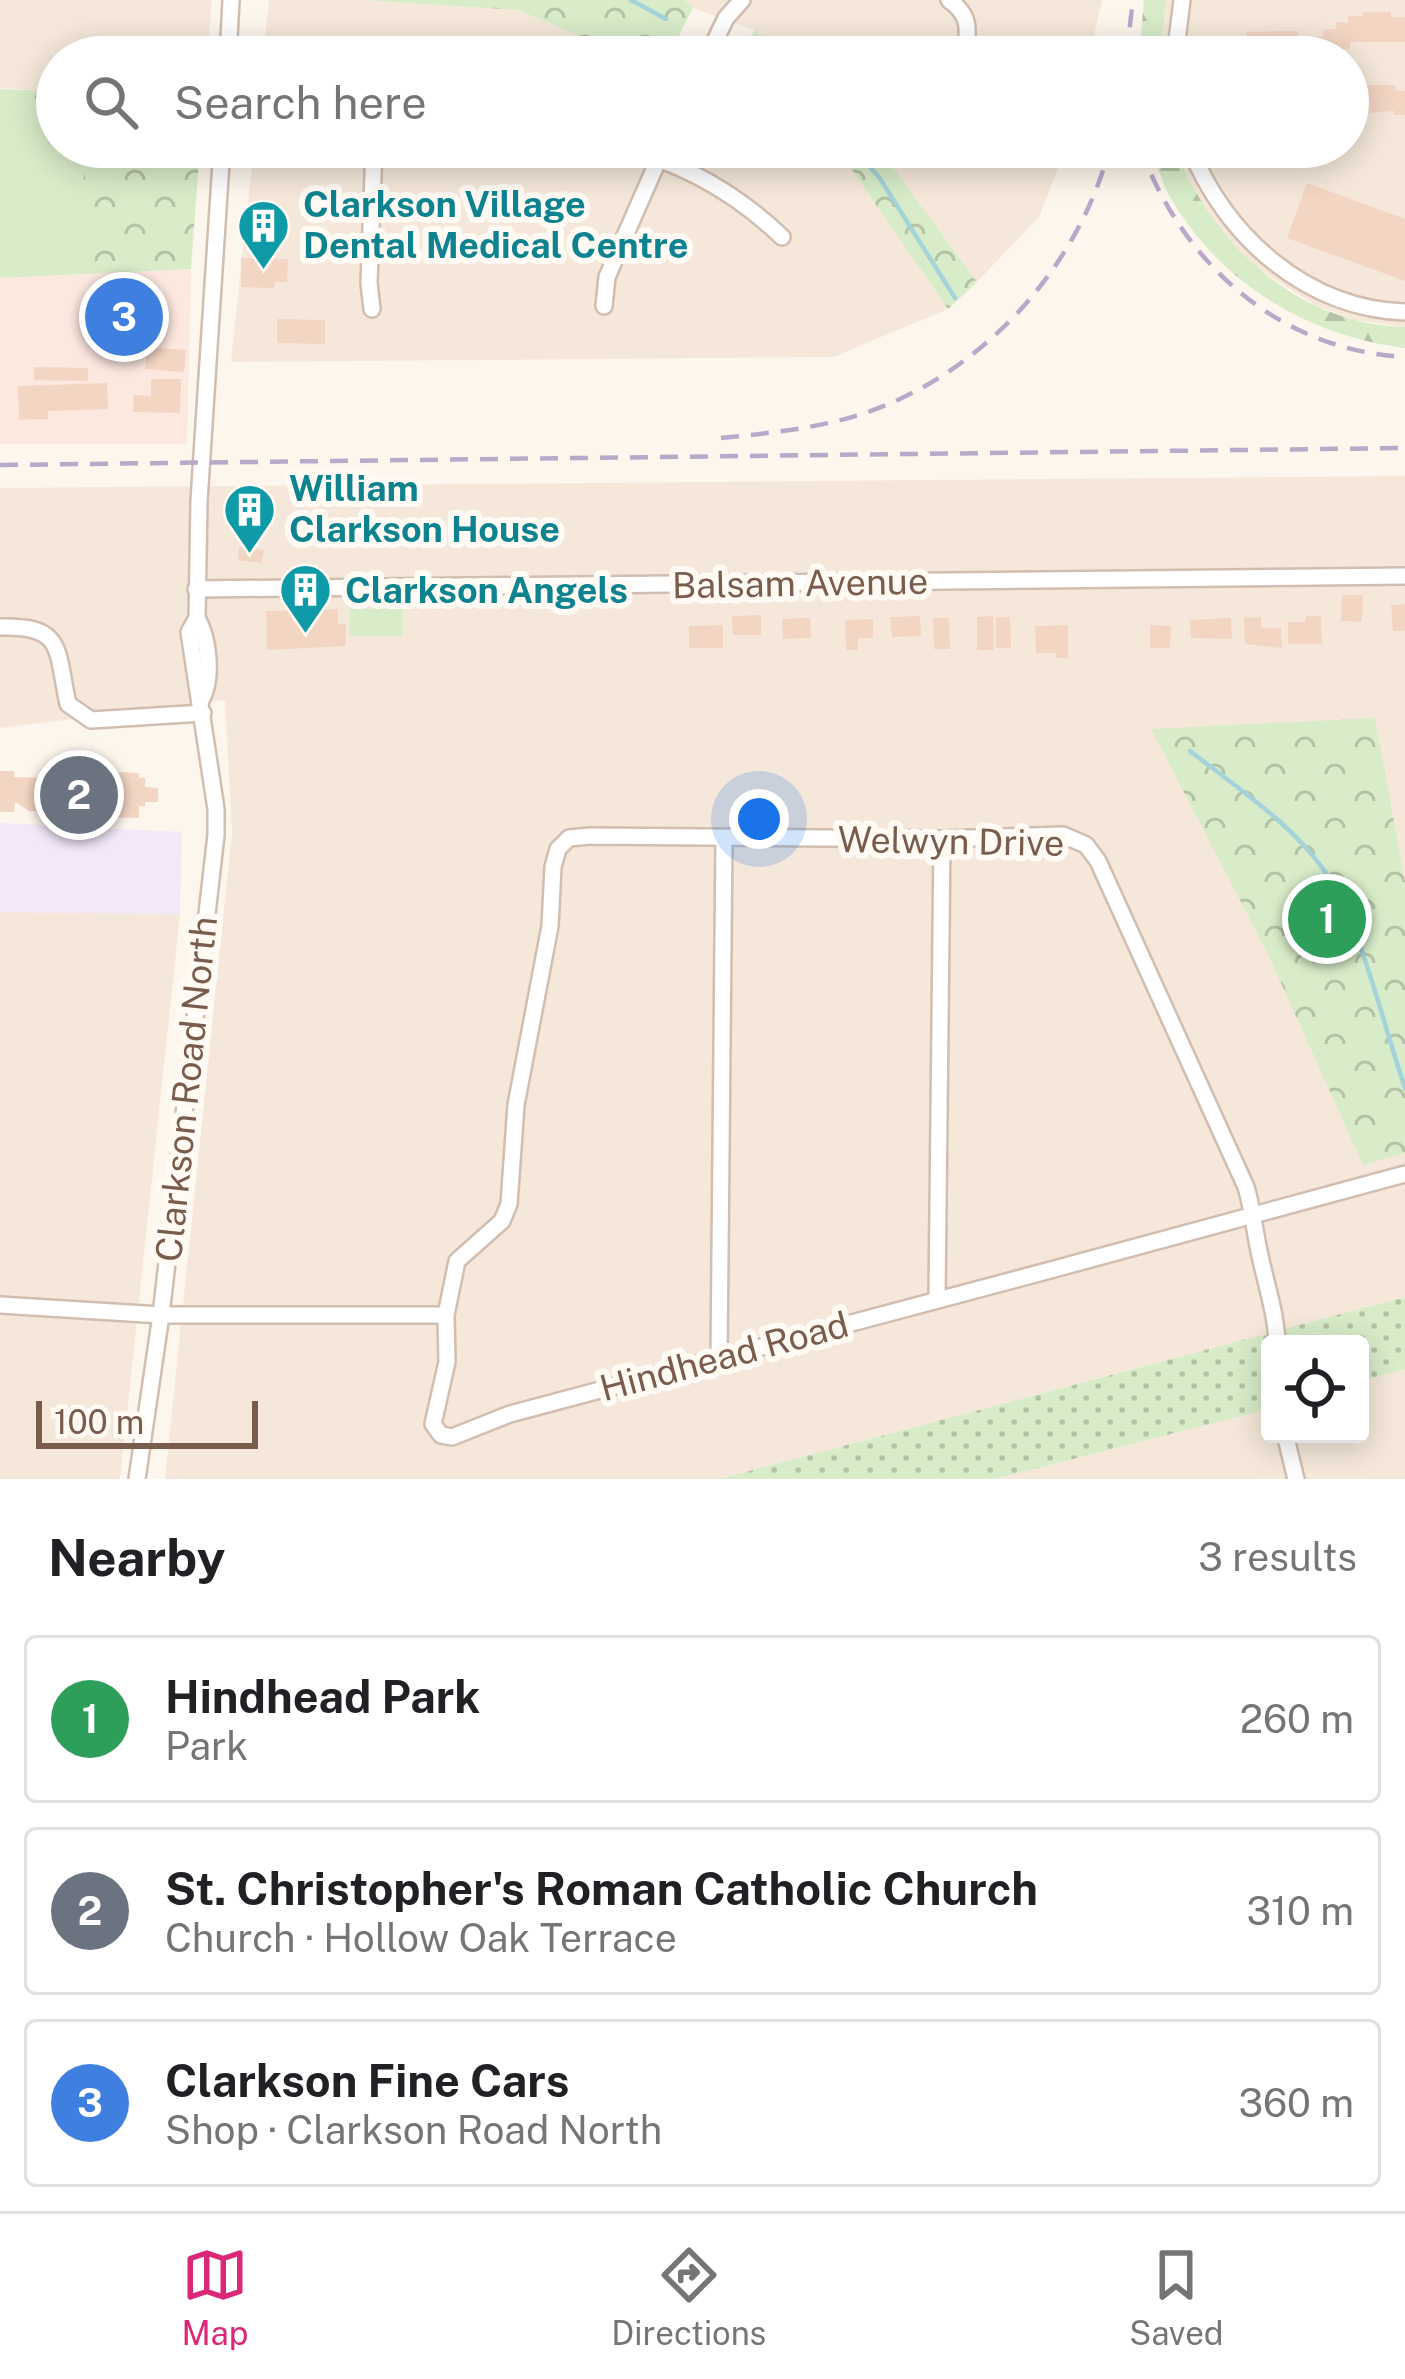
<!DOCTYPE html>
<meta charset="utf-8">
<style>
:root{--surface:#fff;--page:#f6f6f6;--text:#202124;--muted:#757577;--line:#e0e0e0;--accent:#db2777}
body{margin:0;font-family:"Public Sans",sans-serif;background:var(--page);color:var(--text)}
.controls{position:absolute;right:36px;bottom:36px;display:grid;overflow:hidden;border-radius:12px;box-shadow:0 6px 30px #0003}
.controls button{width:108px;height:108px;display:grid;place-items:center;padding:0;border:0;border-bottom:3px solid var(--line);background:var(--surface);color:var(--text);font:60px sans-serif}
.scale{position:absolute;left:36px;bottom:30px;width:222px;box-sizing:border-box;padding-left:12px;border:6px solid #7a5c4d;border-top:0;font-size:33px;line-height:42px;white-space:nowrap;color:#7a5c4d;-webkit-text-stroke:9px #fffaf3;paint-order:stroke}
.you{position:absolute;left:759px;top:819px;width:42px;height:42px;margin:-30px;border:9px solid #fff;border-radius:50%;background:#1a73e8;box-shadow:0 0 0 18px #1a73e833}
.badge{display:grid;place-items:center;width:78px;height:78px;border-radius:50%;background:var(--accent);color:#fff;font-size:39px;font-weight:700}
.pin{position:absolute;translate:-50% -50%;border:6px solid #fff;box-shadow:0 3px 12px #0006}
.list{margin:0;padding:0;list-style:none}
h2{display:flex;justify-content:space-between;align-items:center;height:156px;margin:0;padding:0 48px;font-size:51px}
h2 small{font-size:39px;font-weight:400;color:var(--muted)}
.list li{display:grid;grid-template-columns:78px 1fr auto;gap:36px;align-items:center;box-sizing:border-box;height:168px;margin:0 24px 24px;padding:0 24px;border:3px solid var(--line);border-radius:12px}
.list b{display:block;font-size:45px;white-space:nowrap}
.list p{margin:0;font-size:39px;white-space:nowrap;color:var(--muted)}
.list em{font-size:39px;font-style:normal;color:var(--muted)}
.icon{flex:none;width:66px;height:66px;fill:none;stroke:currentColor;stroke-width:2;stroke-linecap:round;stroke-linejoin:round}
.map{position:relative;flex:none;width:1405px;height:1479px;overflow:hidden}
.search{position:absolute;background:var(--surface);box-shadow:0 6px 30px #0003;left:36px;right:36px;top:36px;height:132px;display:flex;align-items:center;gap:30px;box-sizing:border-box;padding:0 42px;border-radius:66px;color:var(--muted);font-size:45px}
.sheet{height:732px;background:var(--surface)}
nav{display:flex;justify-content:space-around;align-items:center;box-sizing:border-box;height:168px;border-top:3px solid var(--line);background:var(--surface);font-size:33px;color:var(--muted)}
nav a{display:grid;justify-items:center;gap:6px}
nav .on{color:var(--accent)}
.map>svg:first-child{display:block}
</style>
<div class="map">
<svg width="1405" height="1479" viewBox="0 0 1405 1479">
<defs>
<pattern id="grass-dots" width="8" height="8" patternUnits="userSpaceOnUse" patternTransform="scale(3)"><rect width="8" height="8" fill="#d8ecc9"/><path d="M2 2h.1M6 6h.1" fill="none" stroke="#b4c2a5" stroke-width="1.8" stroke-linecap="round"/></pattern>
<pattern id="forest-firs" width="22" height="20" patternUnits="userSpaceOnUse" patternTransform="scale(3)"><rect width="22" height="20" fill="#d8ecc9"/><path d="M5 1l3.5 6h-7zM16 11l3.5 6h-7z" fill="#b4c2a5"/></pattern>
<pattern id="park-crowns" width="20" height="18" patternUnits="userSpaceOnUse" patternTransform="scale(3)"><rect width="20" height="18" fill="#d8ecc9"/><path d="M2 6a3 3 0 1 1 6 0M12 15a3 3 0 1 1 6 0" fill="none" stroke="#b4c2a5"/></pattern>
</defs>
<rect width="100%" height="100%" fill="#fdf6ec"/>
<!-- residential -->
<g fill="#f5e8da">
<path d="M0 0H212L207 57H57V91L0 88Z"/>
<path d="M269 0H361L518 10 630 57H263Z"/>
<path d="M685 0H1102L1089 57H788L754 30 693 8Z"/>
<path d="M1166 0H1405V327L1355 320 1319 307 1255 267 1226 240 1203 209 1175 147H1348V57H1160Z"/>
<path d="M254 147H836L948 309 833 357 231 362Z"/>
<path d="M878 147H1066L1039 217 977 282Z"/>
<path d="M1405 476V1297L719 1479H165L232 833 225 700 0 728V488Z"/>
<path d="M0 912 180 914 120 1479H0Z"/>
<path d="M1405 1369V1479H994L1270 1408V1434H1360V1382Z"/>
</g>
<!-- commercial -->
<path fill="#fde8e0" d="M191 269 187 444H0V278Z"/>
<!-- education -->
<path fill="#f3e8fa" d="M0 823 182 832 180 914 0 912Z"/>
<!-- grass -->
<path fill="url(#grass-dots)" d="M1405 1297V1369L1360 1382V1344H1270V1408L1245 1415 994 1479H719Z"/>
<!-- forest -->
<g fill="url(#forest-firs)">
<path d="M1144 0H1166L1160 57H1139Z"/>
<path d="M1151 147H1175C1210 243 1298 325 1405 327V348C1307 335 1223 285 1171 199 1162 183 1157 164 1151 147Z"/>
</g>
<!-- park -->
<g fill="url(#park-crowns)">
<path d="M361 0H685L693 8 668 57H630L518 10Z"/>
<path d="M754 30 788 57H742Z"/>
<path d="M0 89 57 91V147H200L191 269 0 278Z"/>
<path d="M836 147H878L977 282 948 309Z"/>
<path d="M1375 718 1405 882V1153L1363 1165 1269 956 1151 729Z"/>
</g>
<!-- pitch -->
<g fill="#d8ecc9">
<path d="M57 109V147H83L86 260 0 262V110Z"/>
<path d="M403 608V636H349V609Z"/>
</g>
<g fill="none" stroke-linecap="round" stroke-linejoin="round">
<!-- stream -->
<g stroke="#a5d3da" stroke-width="4.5">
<path d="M631 0 666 19"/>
<path d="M852 147 879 177 955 298"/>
<path d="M1190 751C1245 794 1312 836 1342 901 1368 957 1385 1029 1405 1088"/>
</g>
</g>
<!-- building -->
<g fill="#f3d5c3">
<path d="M1363 12H1391V17H1405V42H1350V49H1337V56L1311 57V37H1323V30L1336 29V22L1348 23V16H1362Z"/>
<path d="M1298 31 1299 57H1198V40L1247 39V32Z"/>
<path d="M1367 85H1395L1396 90 1405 91V115H1394V111L1354 114V89H1366Z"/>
<path d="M1307 183 1405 219V281L1287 238Z"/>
<path d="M241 258 288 259 287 282H275L274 288 241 287Z"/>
<path d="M144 299 146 341 102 342 100 300Z"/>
<path d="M277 319 325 320V344L277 343Z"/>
<path d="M147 347 186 350 184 372 145 369Z"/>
<path d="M34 367 88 368V381L34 380Z"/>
<path d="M151 379H181L180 413 133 412 134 395 151 396Z"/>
<path d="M107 383 108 409 48 411V419L19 420 18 386Z"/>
<path d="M239 547 264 550 261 563 238 560Z"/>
<path d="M1342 595H1363L1362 622 1341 621Z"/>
<path d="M1405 604V631H1393L1391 605Z"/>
<path d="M338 609V624H346V646L267 650 266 611Z"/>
<path d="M761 615V635H733L732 616Z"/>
<path d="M920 616 921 636 892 637 890 617Z"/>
<path d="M993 616 994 650H977V617Z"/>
<path d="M1306 616H1321L1322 644H1288V622H1305Z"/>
<path d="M996 617H1010L1011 648H996Z"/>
<path d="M1261 617V628H1281L1282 648 1245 644 1244 618Z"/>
<path d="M810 618 811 638 783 639 782 619Z"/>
<path d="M933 618H949L950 649H934Z"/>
<path d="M1231 618 1232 639 1191 638 1190 620Z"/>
<path d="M873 619V638H858V650H846L845 620Z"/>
<path d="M723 625V648H689V626Z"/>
<path d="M1068 625V658H1057L1056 653H1036L1035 626Z"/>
<path d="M1150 625 1171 626 1170 648H1150Z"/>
<path d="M50 769 139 773V778H145V787L158 788V802H145V806H139V818L48 816V811H29L15 802 14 812H0V771H14V777L50 778Z"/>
</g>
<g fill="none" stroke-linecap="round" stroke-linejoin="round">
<defs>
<g id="minor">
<path d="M949 0C972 16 968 31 965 57"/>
<path d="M228 57 231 0"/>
<path d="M707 57 726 18 742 0"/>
<path d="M1175 57 1182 0"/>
<path d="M619 147C681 162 736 193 782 237"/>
<path d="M1190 147C1224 236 1307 309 1405 312"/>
<path d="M931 148 932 147"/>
<path d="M604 306 607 277 664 147"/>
<path d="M372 309 369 283 374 147"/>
<path d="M196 589 1405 576"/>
<path d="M197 618C209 638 213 680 201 700"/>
<path d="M0 627C65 625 56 650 68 704L91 720 203 713"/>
<path d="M937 1298 942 839"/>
<path d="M0 1305 161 1315H446"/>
<path d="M1277 1344C1276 1310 1264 1279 1258 1246 1254 1226 1252 1207 1246 1187L1098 861 1086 845 1063 835 942 839 590 836 569 838 558 849 553 867 550 926 516 1105 509 1204 502 1221 457 1261 446 1315 447 1362 433 1424 441 1435 452 1437 510 1414C809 1334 1107 1256 1405 1174"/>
<path d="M719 1358 724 838"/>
<path d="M1285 1434 1296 1479"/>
<path d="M137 1479 161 1315 216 835V809L189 632 197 618 199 501 222 147"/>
</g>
</defs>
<!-- minor casing -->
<use href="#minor" stroke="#d1beb0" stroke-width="20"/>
<!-- minor -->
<use href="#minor" stroke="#fff" stroke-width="15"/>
<!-- rail -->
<g stroke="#b9a8c9" stroke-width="4.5" stroke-dasharray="18 12" stroke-linecap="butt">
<path d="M1126 57 1133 0"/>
<path d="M1140 147C1182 263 1278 350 1405 357"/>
<path d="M721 438C771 433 821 428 868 412 985 371 1079 266 1110 147"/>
<path d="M0 465 1405 448"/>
</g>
</g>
<!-- icons -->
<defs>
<symbol id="building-pin" viewBox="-11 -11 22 30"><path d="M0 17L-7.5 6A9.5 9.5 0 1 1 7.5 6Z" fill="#0f9aa8" stroke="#fffaf3"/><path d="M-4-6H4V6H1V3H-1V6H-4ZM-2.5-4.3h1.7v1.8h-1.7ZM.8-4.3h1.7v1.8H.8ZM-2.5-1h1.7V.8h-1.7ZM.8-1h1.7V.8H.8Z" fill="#fff"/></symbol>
</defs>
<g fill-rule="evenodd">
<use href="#building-pin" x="234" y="196" width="59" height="81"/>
<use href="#building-pin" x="220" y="480" width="59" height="81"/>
<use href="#building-pin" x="276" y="560" width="59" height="81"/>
</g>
<g text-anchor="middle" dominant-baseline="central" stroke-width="12" stroke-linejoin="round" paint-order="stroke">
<!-- culture labels -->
<g font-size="36" font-weight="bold" fill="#0d838f" stroke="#fffaf3" text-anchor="start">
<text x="303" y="204">Clarkson Village<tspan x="303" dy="41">Dental Medical Centre</tspan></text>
<text x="289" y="488">William<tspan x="289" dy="41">Clarkson House</tspan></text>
<text x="345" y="590">Clarkson Angels</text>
</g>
<!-- street labels -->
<g font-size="36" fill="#7a5c4d" stroke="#fffaf3">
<text transform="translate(800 583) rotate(-1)">Balsam Avenue</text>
<text transform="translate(951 841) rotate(1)">Welwyn Drive</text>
<text transform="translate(186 1089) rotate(-84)">Clarkson Road North</text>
<text transform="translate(724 1356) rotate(-15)">Hindhead Road</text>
</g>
</g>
</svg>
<div class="controls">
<button><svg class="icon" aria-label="locate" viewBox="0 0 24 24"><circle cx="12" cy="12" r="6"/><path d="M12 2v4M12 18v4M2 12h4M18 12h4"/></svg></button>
</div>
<div class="scale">100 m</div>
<div class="you"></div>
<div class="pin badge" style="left:1327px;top:919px;background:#2e9e5b">1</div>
<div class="pin badge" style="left:79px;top:795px;background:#6b7280">2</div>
<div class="pin badge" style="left:124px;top:317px;background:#3f7fe0">3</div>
<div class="search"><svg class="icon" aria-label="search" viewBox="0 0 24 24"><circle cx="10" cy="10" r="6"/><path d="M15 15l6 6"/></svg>Search here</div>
</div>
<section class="sheet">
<h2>Nearby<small>3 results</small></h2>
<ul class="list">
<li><span class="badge" style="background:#2e9e5b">1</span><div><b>Hindhead Park</b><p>Park</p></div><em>260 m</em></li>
<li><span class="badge" style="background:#6b7280">2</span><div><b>St. Christopher's Roman Catholic Church</b><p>Church · Hollow Oak Terrace</p></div><em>310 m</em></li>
<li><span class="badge" style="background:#3f7fe0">3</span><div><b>Clarkson Fine Cars</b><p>Shop · Clarkson Road North</p></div><em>360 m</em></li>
</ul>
</section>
<nav>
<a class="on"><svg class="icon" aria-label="map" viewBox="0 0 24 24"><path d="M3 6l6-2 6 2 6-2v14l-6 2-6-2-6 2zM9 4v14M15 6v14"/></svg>Map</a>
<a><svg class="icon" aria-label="directions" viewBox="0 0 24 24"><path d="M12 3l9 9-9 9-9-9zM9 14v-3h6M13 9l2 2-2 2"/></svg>Directions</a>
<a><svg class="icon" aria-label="saved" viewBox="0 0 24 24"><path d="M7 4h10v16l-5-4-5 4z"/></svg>Saved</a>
</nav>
